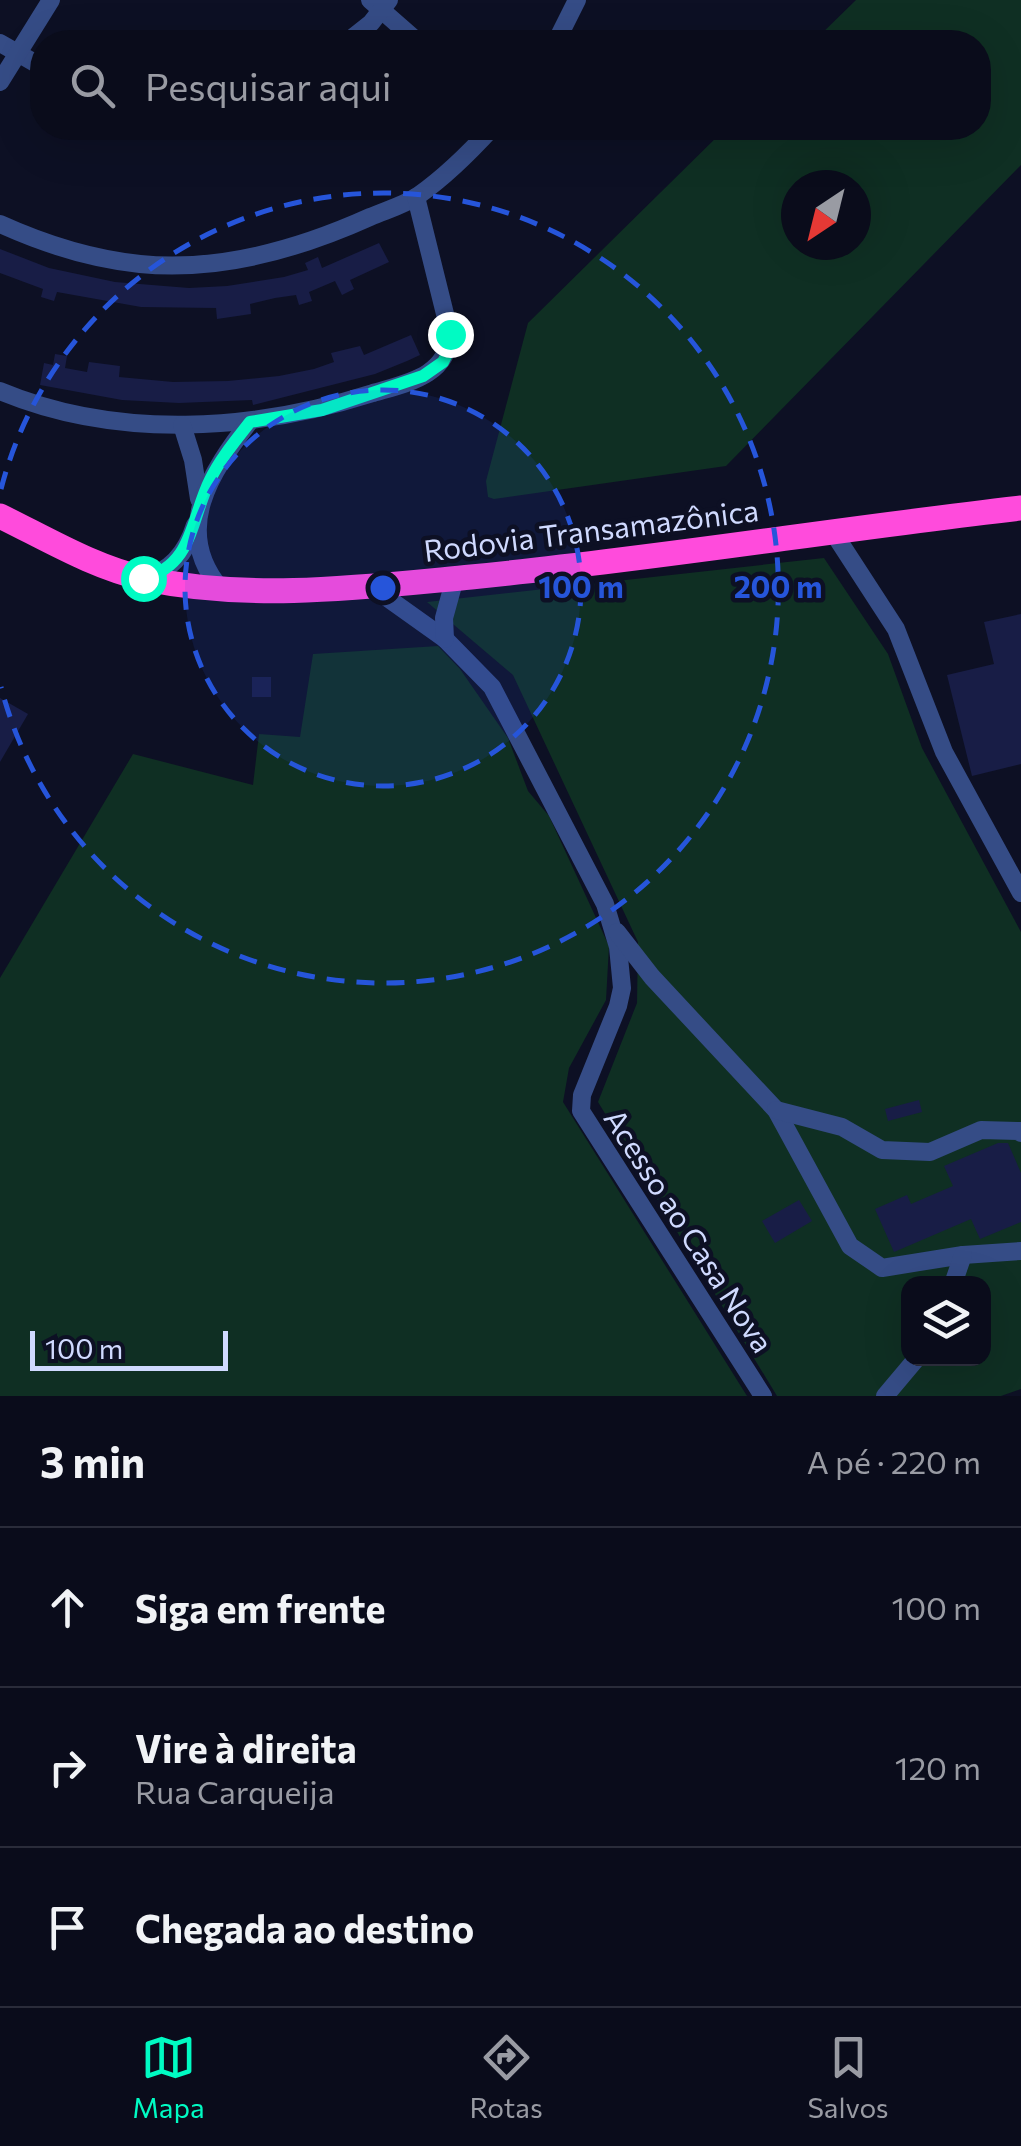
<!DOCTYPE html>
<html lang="pt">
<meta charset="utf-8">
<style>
:root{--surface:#0a0c1b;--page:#131524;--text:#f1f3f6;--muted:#999ba3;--line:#2a2c3a;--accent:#00fbc3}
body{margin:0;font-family:Commissioner,sans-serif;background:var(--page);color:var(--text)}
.controls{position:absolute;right:30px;bottom:30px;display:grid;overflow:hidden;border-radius:20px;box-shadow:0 10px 40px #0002}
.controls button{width:90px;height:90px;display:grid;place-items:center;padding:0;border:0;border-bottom:2px solid var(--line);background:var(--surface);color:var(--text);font:50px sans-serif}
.compass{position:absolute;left:781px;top:170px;width:90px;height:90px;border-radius:50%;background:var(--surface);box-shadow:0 10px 40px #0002;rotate:215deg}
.scale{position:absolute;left:30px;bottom:25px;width:198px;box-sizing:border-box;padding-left:10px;border:5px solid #d0daff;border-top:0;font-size:28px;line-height:35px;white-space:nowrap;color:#d0daff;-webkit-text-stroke:8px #0d1024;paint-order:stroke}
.stop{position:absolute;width:30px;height:30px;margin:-22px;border:8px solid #00fbc3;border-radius:50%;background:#fff}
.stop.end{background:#00fbc3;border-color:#fff;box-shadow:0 2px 10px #0008}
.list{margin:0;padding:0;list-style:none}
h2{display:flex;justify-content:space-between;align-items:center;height:130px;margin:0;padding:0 40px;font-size:42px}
h2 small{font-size:32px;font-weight:400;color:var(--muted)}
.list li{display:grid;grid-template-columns:65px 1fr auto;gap:30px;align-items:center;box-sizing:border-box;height:160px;padding:0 40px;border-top:2px solid var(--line)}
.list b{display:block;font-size:38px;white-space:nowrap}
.list p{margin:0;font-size:32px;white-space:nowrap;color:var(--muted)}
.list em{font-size:32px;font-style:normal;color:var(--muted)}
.icon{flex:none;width:55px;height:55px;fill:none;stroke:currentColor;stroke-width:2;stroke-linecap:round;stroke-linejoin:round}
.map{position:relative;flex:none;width:1021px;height:1396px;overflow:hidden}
.search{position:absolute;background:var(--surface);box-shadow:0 10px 40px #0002;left:30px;right:30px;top:30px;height:110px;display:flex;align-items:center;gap:25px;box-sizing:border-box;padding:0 35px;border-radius:40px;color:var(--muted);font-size:38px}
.sheet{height:610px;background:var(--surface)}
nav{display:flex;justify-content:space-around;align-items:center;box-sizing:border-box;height:140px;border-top:2px solid var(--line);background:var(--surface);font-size:28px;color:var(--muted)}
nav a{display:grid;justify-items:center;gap:5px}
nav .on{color:var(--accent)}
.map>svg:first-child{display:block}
</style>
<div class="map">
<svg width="1021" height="1396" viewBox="0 0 1021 1396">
<rect width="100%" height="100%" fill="#0d1024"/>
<!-- green -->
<g fill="#0f2f23" fill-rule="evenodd">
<path d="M856 0H1021V165L726 466 494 499 488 497 486 481 528 323 726 128H978V42H813ZM856 185V245H796V185Z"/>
<path d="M824 558 888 654 922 748 1021 932V1389L1001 1396H777L598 1102 637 1003 638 942 513 675 427 602ZM908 1284H984V1358H908Z"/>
<path d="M438 646 460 669 508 738 528 791 549 816 609 946 606 1000 569 1068 563 1102 747 1396H0V978L133 754 253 785 259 734 300 737 313 654Z"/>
</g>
<!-- building -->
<g fill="#181d46">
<path d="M379 243 389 262 350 280 354 289 342 295 335 281 309 292 312 301 299 305 296 295 275 298 250 304 251 314 217 319 216 308 141 307 57 292 54 301 41 297 43 289 0 273V249L49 268 115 282 189 288 227 286 284 277 308 270 305 263 318 257 322 268Z"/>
<path d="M411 335 420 355 407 361 375 374 253 405 252 400 179 403 122 400 40 385 44 363 53 365 55 354 67 356 65 368 87 372 89 362 120 366 119 377 173 382 228 381 279 376 314 369 334 362 331 353 360 346 364 355Z"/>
<path d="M1021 614V764L972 776 947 675 994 664 984 622Z"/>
<rect x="252" y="677" width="19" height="20"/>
<path d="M0 698 28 714 0 762Z"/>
<path d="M919 1100 922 1112 888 1121 885 1109Z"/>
<path d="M998 1143H1008L1021 1173V1222L980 1239 971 1219 894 1252 875 1209 907 1195 911 1204 953 1186 944 1166Z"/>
<path d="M799 1200 812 1221 775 1243 762 1221Z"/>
</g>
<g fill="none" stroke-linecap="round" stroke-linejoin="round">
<!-- minor -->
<g stroke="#354c86" stroke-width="18">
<path d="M370 0 418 42"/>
<path d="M347 42 371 23 389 0"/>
<path d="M556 42 577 0"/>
<path d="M0 43 42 67"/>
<path d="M0 82 51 0"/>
<path d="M0 224C44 244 92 259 140 264 219 272 299 249 370 217 386 210 405 205 419 195 446 176 470 152 492 128"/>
<path d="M0 391C117 440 254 431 373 393 407 383 448 376 450 334L416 197"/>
<path d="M182 425 193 460 199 499"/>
<path d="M833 532 896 629 944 752 1021 893"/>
<path d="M143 578C171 572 187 551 195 525"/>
<path d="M372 587 445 639 492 687 605 904 618 947 622 988 618 1006 582 1095 581 1111 763 1396"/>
<path d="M221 589C171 530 211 472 250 421"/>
<path d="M445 639 444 618 455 578"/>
<path d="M617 932 652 977 776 1110 850 1246 882 1268 963 1255 1021 1251"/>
<path d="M776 1110 842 1127 882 1150 930 1152 981 1130 1020 1131 1021 1133"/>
<path d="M953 1284 963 1255"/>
<path d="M885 1396 917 1358"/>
</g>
<!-- highway -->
<path stroke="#ff4bdc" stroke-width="25" d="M0 516C47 539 95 568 146 579 253 601 364 587 471 577 655 559 837 529 1021 508"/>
</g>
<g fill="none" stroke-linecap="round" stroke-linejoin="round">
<!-- route -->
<path stroke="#00fbc3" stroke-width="12" d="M143 578C193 567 191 518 210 480 220 459 236 440 250 422L322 410 423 376 443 362 450 348V334"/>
</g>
<!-- distance rings -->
<circle cx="383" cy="588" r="198" fill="#2655da" fill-opacity=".12"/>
<g fill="none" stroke="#2655da" stroke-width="5" stroke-dasharray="18 12">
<circle cx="383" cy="588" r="198"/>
<path d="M1 489A395 395 0 1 1 1 687"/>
</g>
<g text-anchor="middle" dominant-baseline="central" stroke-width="9" stroke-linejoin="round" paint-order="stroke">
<!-- street labels -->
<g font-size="30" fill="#d0daff" stroke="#0d1024">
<text transform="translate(591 529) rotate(-7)">Rodovia Transamazônica</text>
<text transform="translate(690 1230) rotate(57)">Acesso ao Casa Nova</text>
</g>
</g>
<circle cx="383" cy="588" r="15" fill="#2655da" stroke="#0d1024" stroke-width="5"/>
<g font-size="30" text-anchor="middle" font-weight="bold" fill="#2655da" stroke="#0d1024" stroke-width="9" stroke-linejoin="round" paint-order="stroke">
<text x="581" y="598">100 m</text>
<text x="778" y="598">200 m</text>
</g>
</svg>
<div class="controls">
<button><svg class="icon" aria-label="layers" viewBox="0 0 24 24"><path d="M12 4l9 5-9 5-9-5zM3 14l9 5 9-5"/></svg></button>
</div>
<svg class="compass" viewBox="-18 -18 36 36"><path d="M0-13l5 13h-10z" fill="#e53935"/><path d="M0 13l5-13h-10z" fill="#999ba3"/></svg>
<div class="scale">100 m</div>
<div class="stop" style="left:143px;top:578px"></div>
<div class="stop end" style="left:450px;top:334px"></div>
<div class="search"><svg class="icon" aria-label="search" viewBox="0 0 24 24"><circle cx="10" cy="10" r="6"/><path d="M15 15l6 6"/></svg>Pesquisar aqui</div>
</div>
<section class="sheet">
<h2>3 min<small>A pé · 220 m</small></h2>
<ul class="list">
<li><svg class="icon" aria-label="ahead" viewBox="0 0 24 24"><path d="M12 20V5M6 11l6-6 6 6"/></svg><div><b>Siga em frente</b></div><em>100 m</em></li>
<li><svg class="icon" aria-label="right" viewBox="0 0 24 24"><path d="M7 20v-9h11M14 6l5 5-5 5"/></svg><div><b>Vire à direita</b><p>Rua Carqueija</p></div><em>120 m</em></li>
<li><svg class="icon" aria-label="arrive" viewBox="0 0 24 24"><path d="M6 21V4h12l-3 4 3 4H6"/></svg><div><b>Chegada ao destino</b></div></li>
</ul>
</section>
<nav>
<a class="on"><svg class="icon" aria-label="map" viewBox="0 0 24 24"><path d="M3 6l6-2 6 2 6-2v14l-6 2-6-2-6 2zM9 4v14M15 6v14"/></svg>Mapa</a>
<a><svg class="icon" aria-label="directions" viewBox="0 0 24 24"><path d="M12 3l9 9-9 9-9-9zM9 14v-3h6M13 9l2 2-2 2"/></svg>Rotas</a>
<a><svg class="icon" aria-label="saved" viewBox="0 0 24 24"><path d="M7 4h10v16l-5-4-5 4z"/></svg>Salvos</a>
</nav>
